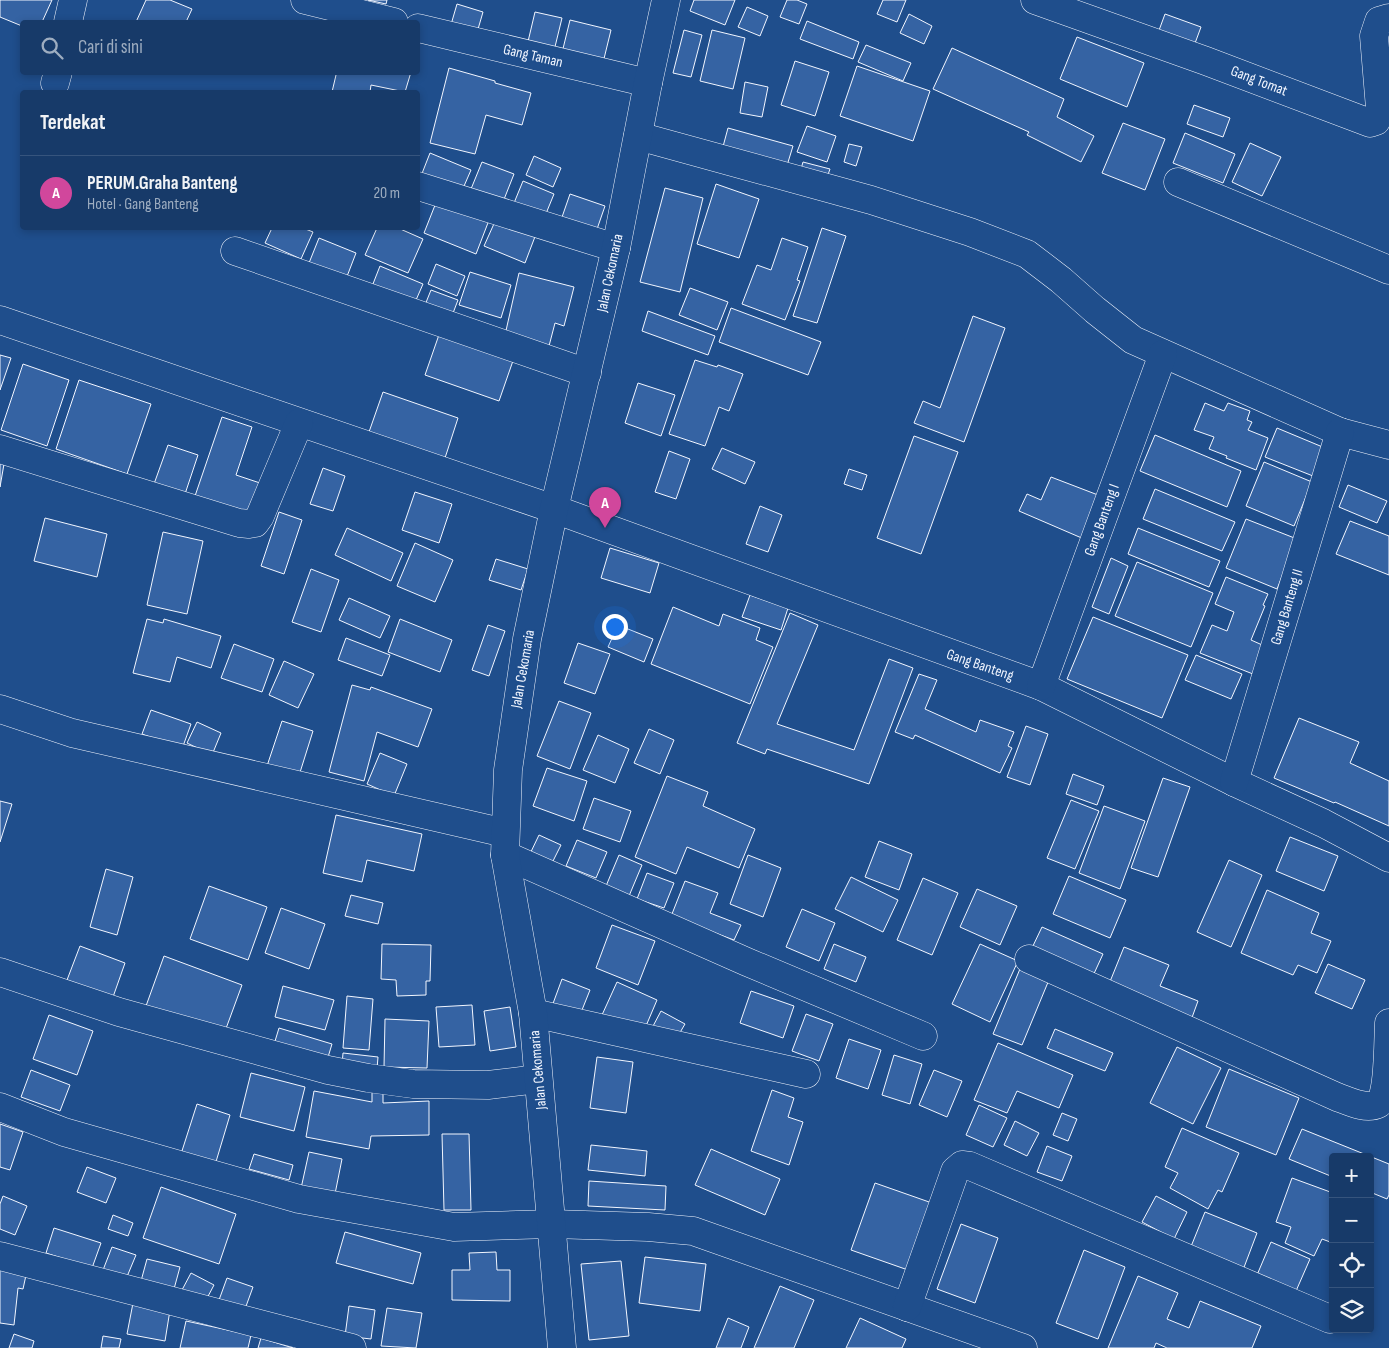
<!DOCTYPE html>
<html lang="id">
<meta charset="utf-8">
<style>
:root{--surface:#173a69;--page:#20416f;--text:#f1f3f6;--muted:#9eadc0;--line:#36547d;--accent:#ffb74d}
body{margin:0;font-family:"Sofia Sans Condensed",sans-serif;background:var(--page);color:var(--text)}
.controls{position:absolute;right:15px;bottom:15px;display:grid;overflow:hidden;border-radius:5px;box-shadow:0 2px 8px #0003}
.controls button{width:45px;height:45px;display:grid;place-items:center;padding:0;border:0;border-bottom:1px solid var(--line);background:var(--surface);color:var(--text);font:25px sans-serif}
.you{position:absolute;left:614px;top:626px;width:18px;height:18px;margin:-12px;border:4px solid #fff;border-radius:50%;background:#1a73e8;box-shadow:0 0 0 8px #1a73e833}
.badge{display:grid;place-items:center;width:32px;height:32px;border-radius:50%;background:var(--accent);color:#fff;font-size:16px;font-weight:700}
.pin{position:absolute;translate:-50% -41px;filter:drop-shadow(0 1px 2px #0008)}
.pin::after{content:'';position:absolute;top:26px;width:18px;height:15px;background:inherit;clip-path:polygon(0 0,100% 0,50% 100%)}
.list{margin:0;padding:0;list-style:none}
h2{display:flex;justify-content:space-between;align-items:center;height:65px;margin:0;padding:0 20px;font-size:21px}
h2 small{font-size:16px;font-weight:400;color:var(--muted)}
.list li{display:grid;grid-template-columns:32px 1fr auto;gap:15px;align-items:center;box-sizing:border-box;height:75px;padding:0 20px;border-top:1px solid var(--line)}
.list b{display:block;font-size:19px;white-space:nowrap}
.list p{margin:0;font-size:16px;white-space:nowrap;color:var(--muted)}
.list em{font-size:16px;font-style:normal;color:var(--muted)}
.icon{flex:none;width:28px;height:28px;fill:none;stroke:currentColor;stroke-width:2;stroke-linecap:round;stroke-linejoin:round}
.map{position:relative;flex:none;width:1389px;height:1348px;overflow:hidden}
.search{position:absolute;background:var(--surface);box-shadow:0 2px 8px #0003;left:20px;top:20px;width:400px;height:55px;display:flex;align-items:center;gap:12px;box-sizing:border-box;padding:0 18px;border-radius:5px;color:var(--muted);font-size:19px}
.panel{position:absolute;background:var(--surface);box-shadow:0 2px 8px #0003;left:20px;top:90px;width:400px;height:140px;border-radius:5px}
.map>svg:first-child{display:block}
</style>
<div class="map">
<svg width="1389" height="1348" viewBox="0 0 1389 1348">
<rect width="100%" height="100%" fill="#1f4e8c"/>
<!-- building -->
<g fill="#3563a3" stroke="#f2f6ff">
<path d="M0 0H52L42 22H22V26L0 17Z"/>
<path d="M146 0H170L192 9 186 22H136Z"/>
<path d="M368 0H387L386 4Z"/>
<path d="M694 0H735L725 25 690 11Z"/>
<path d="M787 0H797L807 4 799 24 780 17Z"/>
<path d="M883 0H906L897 22 877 14Z"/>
<path d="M457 4 483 12 476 36 450 28Z"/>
<path d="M747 7 768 16 760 36 738 27Z"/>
<path d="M535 12 562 18 553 55 526 50Z"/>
<path d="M909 14 932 26 924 44 900 33Z"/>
<path d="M1165 14 1201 27 1194 46 1158 33Z"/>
<path d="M570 20 611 30 601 71 560 61Z"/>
<path d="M807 21 859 42 853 59 800 39Z"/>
<path d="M684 30 702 35 691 77 673 73Z"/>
<path d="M712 30 745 38 733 89 700 81Z"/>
<path d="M1077 37 1144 63 1127 107 1060 79Z"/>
<path d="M866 45 911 63 903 81 858 62Z"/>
<path d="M952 48 1064 99 1057 117 1094 136 1081 162 1027 135 1029 132 933 89Z"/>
<path d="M795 61 829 72 815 116 781 105Z"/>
<path d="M857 66 930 91 913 141 840 116Z"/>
<path d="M449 68 495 81V83L531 93 522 125 486 115 475 154 430 143Z"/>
<path d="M335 72H411L405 92 371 85 370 92H332L336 75Z"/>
<path d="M745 82 768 87 762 117 740 113Z"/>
<path d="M1194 105 1230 118 1223 137 1187 124Z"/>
<path d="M1123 123 1165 139 1145 190 1102 173Z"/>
<path d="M807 126 836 136 827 162 797 152Z"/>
<path d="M728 128 793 146 785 172 721 154Z"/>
<path d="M1185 133 1235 154 1223 183 1173 163Z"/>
<path d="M1250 143 1281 157 1262 196 1232 182Z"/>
<path d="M849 144 862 147 856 166 844 162Z"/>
<path d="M430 153 471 170 461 193 421 176Z"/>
<path d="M534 156 561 168 553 187 526 175Z"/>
<path d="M482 162 514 174 503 202 471 189Z"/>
<path d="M803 162 830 169 825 183 799 176Z"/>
<path d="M523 181 554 194 545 216 514 203Z"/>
<path d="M716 184 759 199 739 258 697 244Z"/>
<path d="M665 188 703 198 680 292 640 282Z"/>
<path d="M570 194 605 206 596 232 561 220Z"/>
<path d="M439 195 491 215 476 254 424 233Z"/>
<path d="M497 217 536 234 525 263 484 246Z"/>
<path d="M272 228H303L313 232 301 259 265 243Z"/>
<path d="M377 228H398L423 239 408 273 365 255Z"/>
<path d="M822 228 846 236 817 323 793 316Z"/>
<path d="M319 238 356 253 346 279 309 263Z"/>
<path d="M782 238 808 247 797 280 800 281 785 320 742 304 757 265 771 270Z"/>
<path d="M436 264 465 276 457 296 428 284Z"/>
<path d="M380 266 423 284 413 307 371 289Z"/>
<path d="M470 272 511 285 501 318 459 305Z"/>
<path d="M519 273 574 287 564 326 555 323 549 346 505 335Z"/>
<path d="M690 288 728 302 717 330 679 315Z"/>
<path d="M431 290 458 300 450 321 423 310Z"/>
<path d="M731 308 821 342 808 375 719 342Z"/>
<path d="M648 311 715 336 708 355 642 331Z"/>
<path d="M973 316 1005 328 964 442 914 423 923 401 940 408Z"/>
<path d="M441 329 515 355 499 401 425 375Z"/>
<path d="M0 355 11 358 0 390Z"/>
<path d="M695 360 717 367 718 365 743 374 729 411 719 407 705 446 669 434Z"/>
<path d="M23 364 69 380 47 446 1 430Z"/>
<path d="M79 380 151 404 127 474 56 449Z"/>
<path d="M638 383 675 395 661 436 625 423Z"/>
<path d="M383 392 458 418 445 458 369 432Z"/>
<path d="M1205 403 1224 411 1228 403 1250 411 1247 420 1252 422 1248 430 1268 438 1256 470 1226 458 1227 456 1209 449 1214 437 1194 430Z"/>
<path d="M222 417 252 427 236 475 260 483 250 514 195 496Z"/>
<path d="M1277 428 1325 448 1313 476 1265 457Z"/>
<path d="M1155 435 1241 471 1227 507 1140 471Z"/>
<path d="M914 436 958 452 921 554 877 538Z"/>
<path d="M168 445 198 455 185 494 154 484Z"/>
<path d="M722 448 755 462 745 484 712 469Z"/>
<path d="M669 451 690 459 676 499 655 492Z"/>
<path d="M1264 462 1312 482 1294 526 1246 506Z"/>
<path d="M0 463 4 464 0 487Z"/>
<path d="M323 468 345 476 333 511 310 504Z"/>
<path d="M849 469 867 475 862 490 844 484Z"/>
<path d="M1051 477 1098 495 1084 539 1019 511 1027 494 1041 500Z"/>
<path d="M1348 485 1387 501 1377 523 1339 507Z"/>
<path d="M1155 489 1235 522 1222 551 1143 519Z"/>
<path d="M415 492 452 504 439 543 402 530Z"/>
<path d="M760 506 782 515 768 552 746 544Z"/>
<path d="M279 512 302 520 284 574 261 566Z"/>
<path d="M45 518 107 534 97 577 34 561Z"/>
<path d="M1246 519 1297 539 1277 589 1226 568Z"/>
<path d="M1350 521 1389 536V575L1336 554Z"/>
<path d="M347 528 403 553 391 581 335 555Z"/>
<path d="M1138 528 1220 561 1209 587 1128 554Z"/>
<path d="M163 532 203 541 187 614 147 605Z"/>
<path d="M415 543 453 560 435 602 397 586Z"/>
<path d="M610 548 659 563 650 593 601 578Z"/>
<path d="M1111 558 1128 566 1109 614 1092 607Z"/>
<path d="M496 559 528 569 521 590 489 580Z"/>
<path d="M1137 562 1213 593 1191 647 1115 616Z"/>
<path d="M311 569 339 580 321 632 292 622Z"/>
<path d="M1226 577 1268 594 1263 605 1265 606 1251 640 1269 648 1258 676 1200 653 1212 625 1227 631 1234 612 1215 604Z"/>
<path d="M750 595 788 608 781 630 742 617Z"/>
<path d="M349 598 390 616 380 638 339 620Z"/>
<path d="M673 607 719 626 723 614 760 628 756 640 773 647 750 704 651 664Z"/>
<path d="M790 613 818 625 777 724 854 750 889 659 913 668 869 784 767 749 765 754 737 743Z"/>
<path d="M1093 617 1188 655 1162 718 1067 679Z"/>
<path d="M147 619 163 623 164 619 221 636 211 668 177 657 170 682 133 673Z"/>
<path d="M400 619 452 640 440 672 388 652Z"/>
<path d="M488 625 505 631 489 676 472 670Z"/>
<path d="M618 625 653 639 644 662 608 647Z"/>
<path d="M346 638 390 655 382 676 338 660Z"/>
<path d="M578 643 610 654 595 694 564 683Z"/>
<path d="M234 644 274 659 262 692 221 678Z"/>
<path d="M1196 655 1242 674 1231 699 1185 680Z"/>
<path d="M284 661 314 674 298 708 269 695Z"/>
<path d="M919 674 937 680 925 709 976 732 980 720 1014 732 1008 746 1012 748 1000 773 915 735 913 739 895 732Z"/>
<path d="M352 685 370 690 371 687 432 709 418 747 377 732 364 781 329 772Z"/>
<path d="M559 701 591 713 570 769 537 756Z"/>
<path d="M151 710 191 724 182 749 142 734Z"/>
<path d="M1299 718 1359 742 1350 763 1389 781V826L1335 802 1334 803 1274 778Z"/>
<path d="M282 721 313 731 297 782 265 772Z"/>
<path d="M197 722 221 733 212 755 187 743Z"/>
<path d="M1026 726 1048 734 1030 785 1007 777Z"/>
<path d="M649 729 674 740 660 774 634 763Z"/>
<path d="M598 735 629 749 615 783 583 770Z"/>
<path d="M380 753 407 764 394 796 367 784Z"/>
<path d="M547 768 587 781 574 821 533 806Z"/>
<path d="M1073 774 1104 786 1097 805 1066 794Z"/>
<path d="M667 776 708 792 703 806 755 829 739 868 687 847 676 874 635 857Z"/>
<path d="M1163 778 1190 787 1158 877 1131 868Z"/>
<path d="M594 798 631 811 620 842 583 829Z"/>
<path d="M1071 800 1099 811 1075 869 1047 858Z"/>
<path d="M0 801 12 804 0 842Z"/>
<path d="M1104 806 1145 821 1120 889 1079 873Z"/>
<path d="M336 815 422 834 414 871 367 860 362 882 323 873Z"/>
<path d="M539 835 561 845 549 869 528 858Z"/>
<path d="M1290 837 1338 856 1324 891 1276 871Z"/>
<path d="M577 840 607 852 596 878 566 866Z"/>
<path d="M879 841 912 854 899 890 865 877Z"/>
<path d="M619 855 642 865 629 896 606 886Z"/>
<path d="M748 855 781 868 763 917 730 904Z"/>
<path d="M1229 860 1262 875 1231 947 1197 932Z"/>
<path d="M106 869 133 877 117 935 90 927Z"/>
<path d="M647 873 674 883 664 908 637 899Z"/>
<path d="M1069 876 1126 900 1110 938 1053 914Z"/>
<path d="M851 877 898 900 883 932 835 909Z"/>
<path d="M923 878 958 893 932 955 897 940Z"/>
<path d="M685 881 718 893 710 913 741 925 734 940 704 929 670 919Z"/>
<path d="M209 886 267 907 248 960 190 939Z"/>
<path d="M977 889 1017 906 1000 945 960 927Z"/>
<path d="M1267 890 1319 913 1311 933 1331 941 1317 973 1298 965 1293 975 1241 953Z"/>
<path d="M351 895 383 903 378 924 345 916Z"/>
<path d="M281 908 325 924 309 969 265 953Z"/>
<path d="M802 909 835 923 819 961 786 947Z"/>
<path d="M612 925 655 941 638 985 596 968Z"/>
<path d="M1042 927 1103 954 1092 978 1031 950Z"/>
<path d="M382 944 431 945 430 981H426V995L397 996 396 980 381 979Z"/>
<path d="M834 944 866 957 856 982 824 969Z"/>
<path d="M980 944 1018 961 990 1022 952 1004Z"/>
<path d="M80 946 125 963 113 997 67 980Z"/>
<path d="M1124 947 1169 965 1160 986 1198 1001 1190 1023 1107 989Z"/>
<path d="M164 956 242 985 224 1034 146 1006Z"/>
<path d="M1022 964 1051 975 1022 1045 993 1034Z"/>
<path d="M1328 964 1365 980 1352 1009 1315 993Z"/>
<path d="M562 979 590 990 578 1020 551 1009Z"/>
<path d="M617 982 657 1000 643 1033 602 1015Z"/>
<path d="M283 986 334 1000 325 1030 275 1017Z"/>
<path d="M751 991 794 1006 783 1038 740 1023Z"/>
<path d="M347 996 373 999 369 1050 343 1048Z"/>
<path d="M472 1005 475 1045 439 1047 436 1007Z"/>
<path d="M510 1007 516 1047 490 1051 484 1011Z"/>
<path d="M661 1011 685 1024 675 1041 652 1028Z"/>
<path d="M806 1014 833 1024 819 1061 792 1051Z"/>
<path d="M49 1015 93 1031 77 1075 33 1059Z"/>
<path d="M385 1019 429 1021 427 1068 384 1067Z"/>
<path d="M279 1028 332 1044 325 1067 272 1051Z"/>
<path d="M1055 1029 1113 1053 1105 1071 1047 1048Z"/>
<path d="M849 1039 881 1050 868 1089 836 1078Z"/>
<path d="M998 1043 1073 1075 1059 1108 1017 1091 1007 1113 974 1100Z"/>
<path d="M1177 1047 1221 1068 1193 1124 1150 1103Z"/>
<path d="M343 1053 378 1057 377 1069 342 1065Z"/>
<path d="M894 1055 922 1064 910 1104 882 1095Z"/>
<path d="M597 1057 633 1062 626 1113 590 1108Z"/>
<path d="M1229 1069 1299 1098 1276 1155 1206 1127Z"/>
<path d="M31 1070 70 1085 60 1111 21 1097Z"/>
<path d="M934 1070 962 1081 947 1117 919 1105Z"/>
<path d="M251 1073 305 1087 294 1131 240 1117Z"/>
<path d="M772 1090 794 1098 788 1117 803 1122 789 1165 751 1151Z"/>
<path d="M314 1091 372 1102V1091H383V1103L429 1101V1135L371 1136 369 1149 306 1137Z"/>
<path d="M197 1104 230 1115 215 1165 181 1154Z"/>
<path d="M979 1105 1007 1118 993 1147 966 1135Z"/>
<path d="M1062 1113 1077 1119 1068 1141 1053 1135Z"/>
<path d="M1015 1121 1039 1133 1027 1156 1004 1145Z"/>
<path d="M0 1124 23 1132 10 1170 0 1167Z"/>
<path d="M1182 1128 1239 1153 1222 1192 1218 1190 1208 1209 1170 1188 1178 1173 1165 1167Z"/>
<path d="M1302 1129 1389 1164V1195L1387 1199 1370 1192V1157H1333V1177L1289 1159Z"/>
<path d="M442 1134H469L471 1210H444Z"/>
<path d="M591 1145 647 1151 645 1176 588 1170Z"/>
<path d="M1047 1146 1072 1156 1062 1181 1037 1172Z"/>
<path d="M711 1149 780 1179 765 1215 695 1185Z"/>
<path d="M309 1152 342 1159 334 1199 300 1193Z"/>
<path d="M254 1154 293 1165 289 1180 249 1169Z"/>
<path d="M87 1167 116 1178 106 1203 77 1192Z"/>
<path d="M1292 1178 1333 1193V1243L1322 1239 1314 1256 1285 1243 1291 1227 1276 1222Z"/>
<path d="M589 1181 666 1186 665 1210 588 1206Z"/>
<path d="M875 1183 932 1203 908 1270 851 1250Z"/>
<path d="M161 1187 236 1214 219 1264 143 1238Z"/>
<path d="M3 1196 27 1206 15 1235 0 1229V1204Z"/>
<path d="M1156 1196 1187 1212 1174 1239 1142 1222Z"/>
<path d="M1205 1212 1257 1233 1243 1270 1190 1249Z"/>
<path d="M113 1215 133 1223 128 1236 108 1229Z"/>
<path d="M961 1224 998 1238 975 1303 937 1289Z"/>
<path d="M54 1228 101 1243 92 1268 46 1253Z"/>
<path d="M345 1232 421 1253 413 1284 336 1263Z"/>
<path d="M1271 1242 1310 1259 1296 1291 1257 1275Z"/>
<path d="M112 1247 136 1255 126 1279 103 1270Z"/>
<path d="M1084 1250 1125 1267 1098 1339 1056 1323Z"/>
<path d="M496 1252 497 1270H510V1301L452 1300V1270H470L469 1253Z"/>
<path d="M645 1257 706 1264 700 1311 639 1303Z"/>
<path d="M147 1259 180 1267 174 1289 141 1281Z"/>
<path d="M0 1261 28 1266 23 1289 18 1288 14 1325 0 1323Z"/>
<path d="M621 1261 629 1336 589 1340 581 1264Z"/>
<path d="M191 1273 214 1285 205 1302 182 1290Z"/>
<path d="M1138 1276 1178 1293 1167 1319 1189 1328 1200 1301 1261 1326 1252 1348H1167L1156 1343 1154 1348H1108Z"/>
<path d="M227 1278 253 1287 245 1309 219 1300Z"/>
<path d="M780 1286 814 1300 794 1348H754Z"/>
<path d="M133 1303 170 1310 165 1341 127 1334Z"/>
<path d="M349 1306 375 1310 371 1339 345 1336Z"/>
<path d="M387 1308 422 1313 416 1348 381 1346Z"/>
<path d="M728 1318 749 1327 741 1348H716Z"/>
<path d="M860 1318 906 1339 902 1348H846Z"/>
<path d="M186 1321 251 1335 248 1348H180Z"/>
<path d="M14 1334 34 1341 32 1348H9Z"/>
<path d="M103 1336 121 1339 119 1348H101Z"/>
<path d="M261 1338 293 1348H258Z"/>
</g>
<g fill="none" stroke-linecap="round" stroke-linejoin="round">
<defs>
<g id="street">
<path d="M305 0 394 22"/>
<path d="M1035 0 1206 61 1370 123 1376 121 1380 114V108L1374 36 1379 21 1389 18"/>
<path d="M68 22 73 0"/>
<path d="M418 28 648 83"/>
<path d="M55 83 58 72"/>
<path d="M638 136 871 200 970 232 1027 254 1061 280 1095 310 1133 340 1340 432 1389 445"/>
<path d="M1178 182 1389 270"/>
<path d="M418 186 616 248"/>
<path d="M235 251 587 373"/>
<path d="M0 320 554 509 1041 686 1234 782 1323 823 1389 858"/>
<path d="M0 449 239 523 249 524 255 523 260 516 299 423"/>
<path d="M1041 686 1163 354"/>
<path d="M0 709 72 733 505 833"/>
<path d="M1234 782 1340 432"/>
<path d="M505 855 747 962 923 1036"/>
<path d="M1029 959 1337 1097C1348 1101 1366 1110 1378 1104 1389 1099 1388 1036 1389 1023"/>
<path d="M0 972 119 1012 328 1070 368 1078 413 1084 488 1085 538 1079"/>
<path d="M533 1013 806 1074"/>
<path d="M0 1107 64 1132 299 1199 454 1227 552 1224 648 1227 693 1231 1023 1348"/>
<path d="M0 1256 352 1348"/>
<path d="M907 1307 953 1177 955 1171 962 1165 970 1166 1330 1319"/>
</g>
<path id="secondary" d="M562 1348 533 1013 505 855 508 770 527 639 554 509 616 248 648 83 666 0"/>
</defs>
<!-- street casing -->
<use href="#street" stroke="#f2f6ff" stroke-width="29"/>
<!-- secondary casing -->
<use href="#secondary" stroke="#f2f6ff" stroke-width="29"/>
<!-- street -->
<use href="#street" stroke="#1f4e8c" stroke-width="28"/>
<!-- secondary -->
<use href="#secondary" stroke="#1f4e8c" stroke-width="28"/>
</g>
<g text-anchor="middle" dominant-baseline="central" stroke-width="4" stroke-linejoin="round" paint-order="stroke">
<!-- street labels -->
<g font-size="15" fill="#f2f6ff" stroke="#1f4e8c">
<text transform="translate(533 56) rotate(13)">Gang Taman</text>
<text transform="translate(1259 81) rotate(21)">Gang Tomat</text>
<text transform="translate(610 273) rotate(-78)">Jalan Cekomaria</text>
<text transform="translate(1102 520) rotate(-70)">Gang Banteng I</text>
<text transform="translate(1287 607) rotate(-73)">Gang Banteng II</text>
<text transform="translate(980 665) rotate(19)">Gang Banteng</text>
<text transform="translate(523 669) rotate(-80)">Jalan Cekomaria</text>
<text transform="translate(538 1070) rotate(-95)">Jalan Cekomaria</text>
</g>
</g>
</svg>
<div class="controls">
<button>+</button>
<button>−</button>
<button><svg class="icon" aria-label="locate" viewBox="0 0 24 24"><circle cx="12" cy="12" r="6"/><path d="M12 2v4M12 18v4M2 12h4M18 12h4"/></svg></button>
<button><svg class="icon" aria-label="layers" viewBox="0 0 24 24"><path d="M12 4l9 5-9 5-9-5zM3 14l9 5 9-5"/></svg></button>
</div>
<div class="you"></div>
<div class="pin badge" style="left:605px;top:528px;background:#d1479c">A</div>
<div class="search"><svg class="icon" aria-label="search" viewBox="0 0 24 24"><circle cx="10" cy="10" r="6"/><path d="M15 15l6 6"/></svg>Cari di sini</div>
<section class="panel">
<h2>Terdekat<small></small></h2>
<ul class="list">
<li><span class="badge" style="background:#d1479c">A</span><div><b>PERUM.Graha Banteng</b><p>Hotel · Gang Banteng</p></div><em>20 m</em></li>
</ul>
</section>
</div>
